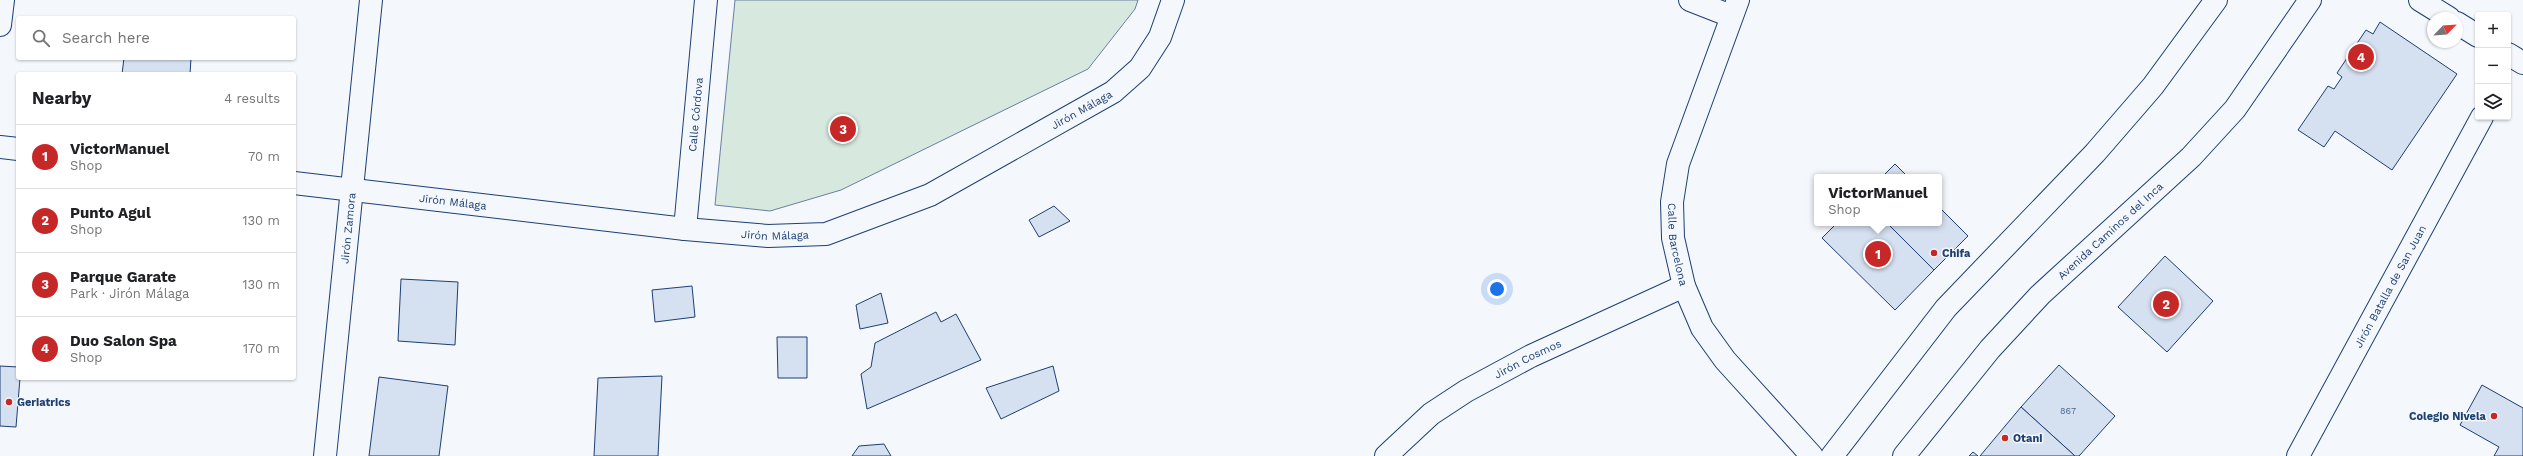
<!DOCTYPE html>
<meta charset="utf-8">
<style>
:root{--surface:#fff;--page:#f6f6f6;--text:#202124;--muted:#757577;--line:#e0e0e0;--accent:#c62828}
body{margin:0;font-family:"Work Sans",sans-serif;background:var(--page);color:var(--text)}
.controls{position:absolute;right:12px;top:12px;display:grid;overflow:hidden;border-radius:4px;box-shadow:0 1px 3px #0004}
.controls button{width:36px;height:36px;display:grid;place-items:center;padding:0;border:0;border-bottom:1px solid var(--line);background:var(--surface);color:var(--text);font:20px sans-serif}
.compass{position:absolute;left:2427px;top:12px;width:36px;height:36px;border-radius:50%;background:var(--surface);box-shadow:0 1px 3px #0004;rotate:65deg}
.you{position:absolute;left:1497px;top:289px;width:14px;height:14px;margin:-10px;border:3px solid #fff;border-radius:50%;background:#1a73e8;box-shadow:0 0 0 6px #1a73e833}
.badge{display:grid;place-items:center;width:26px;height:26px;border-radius:50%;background:var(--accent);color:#fff;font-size:13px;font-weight:700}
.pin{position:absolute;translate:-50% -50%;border:2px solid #fff;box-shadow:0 1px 4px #0006}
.popup{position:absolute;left:1814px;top:174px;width:128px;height:52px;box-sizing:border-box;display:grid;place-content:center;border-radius:4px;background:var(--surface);filter:drop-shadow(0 1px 3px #0005);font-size:13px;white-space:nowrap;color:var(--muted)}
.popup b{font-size:15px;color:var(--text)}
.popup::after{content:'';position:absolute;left:50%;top:100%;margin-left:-8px;border:8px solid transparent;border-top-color:var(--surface)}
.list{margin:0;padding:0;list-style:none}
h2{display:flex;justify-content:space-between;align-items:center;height:52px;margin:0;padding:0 16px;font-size:17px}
h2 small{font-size:13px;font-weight:400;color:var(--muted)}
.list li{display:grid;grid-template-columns:26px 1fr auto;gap:12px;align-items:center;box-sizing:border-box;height:64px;padding:0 16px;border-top:1px solid var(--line)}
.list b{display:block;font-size:15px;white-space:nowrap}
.list p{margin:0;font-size:13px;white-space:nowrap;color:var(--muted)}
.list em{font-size:13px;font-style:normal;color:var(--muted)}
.icon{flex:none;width:22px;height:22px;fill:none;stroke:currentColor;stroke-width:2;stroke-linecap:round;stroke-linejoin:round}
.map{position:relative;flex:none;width:2523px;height:456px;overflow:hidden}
.search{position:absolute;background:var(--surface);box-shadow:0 1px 3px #0004;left:16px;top:16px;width:280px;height:44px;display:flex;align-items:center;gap:10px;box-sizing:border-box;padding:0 14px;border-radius:4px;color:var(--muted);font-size:15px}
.panel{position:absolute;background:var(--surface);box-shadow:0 1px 3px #0004;left:16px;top:72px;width:280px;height:308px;border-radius:4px}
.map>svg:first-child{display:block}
</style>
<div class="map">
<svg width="2523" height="456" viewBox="0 0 2523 456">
<rect width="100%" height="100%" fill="#f4f7fb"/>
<!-- green -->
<path fill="#d7e8df" stroke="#687fa3" d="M735 0H1138L1135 9 1088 69 841 190 770 211 715 205Z"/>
<!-- building -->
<g fill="#d5e0f0" stroke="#1d3f73">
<path d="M2380 22 2457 74 2392 170 2335 131 2324 147 2298 130 2328 86 2334 89 2342 77 2337 73 2366 30 2373 34Z"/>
<path d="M124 58H191L190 74H122Z"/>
<path d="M1895 164 1908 177H1882Z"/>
<path d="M1054 206 1070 221 1039 237 1029 220Z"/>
<path d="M1939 207 1968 236 1934 270 1887 223H1939Z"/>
<path d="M1837 223H1887L1934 270 1895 310 1822 238Z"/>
<path d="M2165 256 2213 301 2167 352 2118 307Z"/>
<path d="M401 279 458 282 455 345 398 341Z"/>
<path d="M692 286 695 317 655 322 652 290Z"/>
<path d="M881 293 888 323 860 329 856 305Z"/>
<path d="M936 312 941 322 956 314 981 360 867 409 861 374 871 367 875 343Z"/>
<path d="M777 337H807V378H778Z"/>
<path d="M2059 365 2115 416 2079 456H2075L2021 407Z"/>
<path d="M0 366 18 367V378H20L16 427 0 426Z"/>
<path d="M1053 366 1059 391 1001 419 986 388Z"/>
<path d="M662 376 658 456H594L598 378Z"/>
<path d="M379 377 448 386 439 456H369Z"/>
<path d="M2482 385 2523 408V456H2494L2499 447 2460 425Z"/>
<path d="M2021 407 2075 456H1980Z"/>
<path d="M884 444 891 456H852L859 446Z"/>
<path d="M1973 452 1978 456H1969Z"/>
</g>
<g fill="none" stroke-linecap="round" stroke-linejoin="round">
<defs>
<g id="minor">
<path d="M1690 0 1731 16"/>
<path id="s1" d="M1738 0 1678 164 1672 202 1673 238 1684 286 1702 328 1725 360 1812 456"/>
<path d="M2420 0 2449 18"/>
<path d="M2457 23 2478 36"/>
<path d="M0 25 3 0"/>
<path d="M2508 54 2523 63"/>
<path d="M0 147 18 149"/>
<path id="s2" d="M294 183 685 229 768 236 826 234 930 195 1113 92 1140 68 1160 37 1173 0"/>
<path id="s3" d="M685 229 706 0"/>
<path id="s4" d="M325 456 371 0"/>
<path id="s5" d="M1386 456 1431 414 1466 391 1531 356 1684 286"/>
<path id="s6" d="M2298 456 2482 117"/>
</g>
<g id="secondary">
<path d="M1832 456 1946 308 2095 153 2153 86 2216 0"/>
<path id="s7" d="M1904 456 1990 349 2040 295 2191 157 2235 109 2310 0"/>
</g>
</defs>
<!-- minor casing -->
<use href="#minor" stroke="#1d3f73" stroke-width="24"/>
<!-- secondary casing -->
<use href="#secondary" stroke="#1d3f73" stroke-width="24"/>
<!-- minor -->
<use href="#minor" stroke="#f4f7fb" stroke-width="22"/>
<!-- secondary -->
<use href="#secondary" stroke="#f4f7fb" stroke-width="22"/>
</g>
<!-- markers -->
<g fill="#c62828" stroke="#f4f7fb" stroke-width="1.5">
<circle cx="1934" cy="253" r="4"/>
<circle cx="9" cy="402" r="4"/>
<circle cx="2494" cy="416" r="4"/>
<circle cx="2005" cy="438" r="4"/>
</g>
<g text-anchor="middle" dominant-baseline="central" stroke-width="3" stroke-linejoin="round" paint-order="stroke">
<!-- number labels -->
<g font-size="9" fill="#4b6792">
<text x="2068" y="411">867</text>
</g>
<!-- street labels -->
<g font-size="11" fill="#1d3f73" stroke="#f4f7fb">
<text stroke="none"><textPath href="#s2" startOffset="820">Jirón Málaga</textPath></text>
<text stroke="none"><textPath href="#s3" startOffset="115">Calle Córdova</textPath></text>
<text stroke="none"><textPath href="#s2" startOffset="160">Jirón Málaga</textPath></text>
<text stroke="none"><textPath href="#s4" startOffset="229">Jirón Zamora</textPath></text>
<text stroke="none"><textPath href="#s7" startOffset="306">Avenida Caminos del Inca</textPath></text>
<text stroke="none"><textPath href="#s2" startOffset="484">Jirón Málaga</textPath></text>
<text stroke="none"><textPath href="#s1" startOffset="256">Calle Barcelona</textPath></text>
<text stroke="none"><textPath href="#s6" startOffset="193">Jirón Batalla de San Juan</textPath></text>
<text stroke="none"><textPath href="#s5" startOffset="173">Jirón Cosmos</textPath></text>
</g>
<!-- poi labels -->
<g font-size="11" font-weight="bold" fill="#1d3f73" stroke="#f4f7fb" text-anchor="start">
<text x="1942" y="253">Chifa</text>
<text x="17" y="402">Geriatrics</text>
<text x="2486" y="416" text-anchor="end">Colegio Nivela</text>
<text x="2013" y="438">Otani</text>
</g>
</g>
</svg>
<div class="controls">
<button>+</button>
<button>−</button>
<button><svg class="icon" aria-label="layers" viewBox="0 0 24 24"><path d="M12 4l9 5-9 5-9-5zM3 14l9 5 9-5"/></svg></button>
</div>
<svg class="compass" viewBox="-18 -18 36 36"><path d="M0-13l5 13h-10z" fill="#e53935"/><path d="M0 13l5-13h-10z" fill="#757577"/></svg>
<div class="you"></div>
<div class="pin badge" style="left:1878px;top:254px">1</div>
<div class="popup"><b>VictorManuel</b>Shop</div>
<div class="pin badge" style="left:2166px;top:304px">2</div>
<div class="pin badge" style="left:843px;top:129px">3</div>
<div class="pin badge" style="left:2361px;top:57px">4</div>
<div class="search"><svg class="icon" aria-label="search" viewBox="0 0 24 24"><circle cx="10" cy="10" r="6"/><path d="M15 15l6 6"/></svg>Search here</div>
<section class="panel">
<h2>Nearby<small>4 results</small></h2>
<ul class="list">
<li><span class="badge">1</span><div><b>VictorManuel</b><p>Shop</p></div><em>70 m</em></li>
<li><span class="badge">2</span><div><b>Punto Agul</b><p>Shop</p></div><em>130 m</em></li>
<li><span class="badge">3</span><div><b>Parque Garate</b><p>Park · Jirón Málaga</p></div><em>130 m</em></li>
<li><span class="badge">4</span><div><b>Duo Salon Spa</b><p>Shop</p></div><em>170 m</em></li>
</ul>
</section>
</div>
